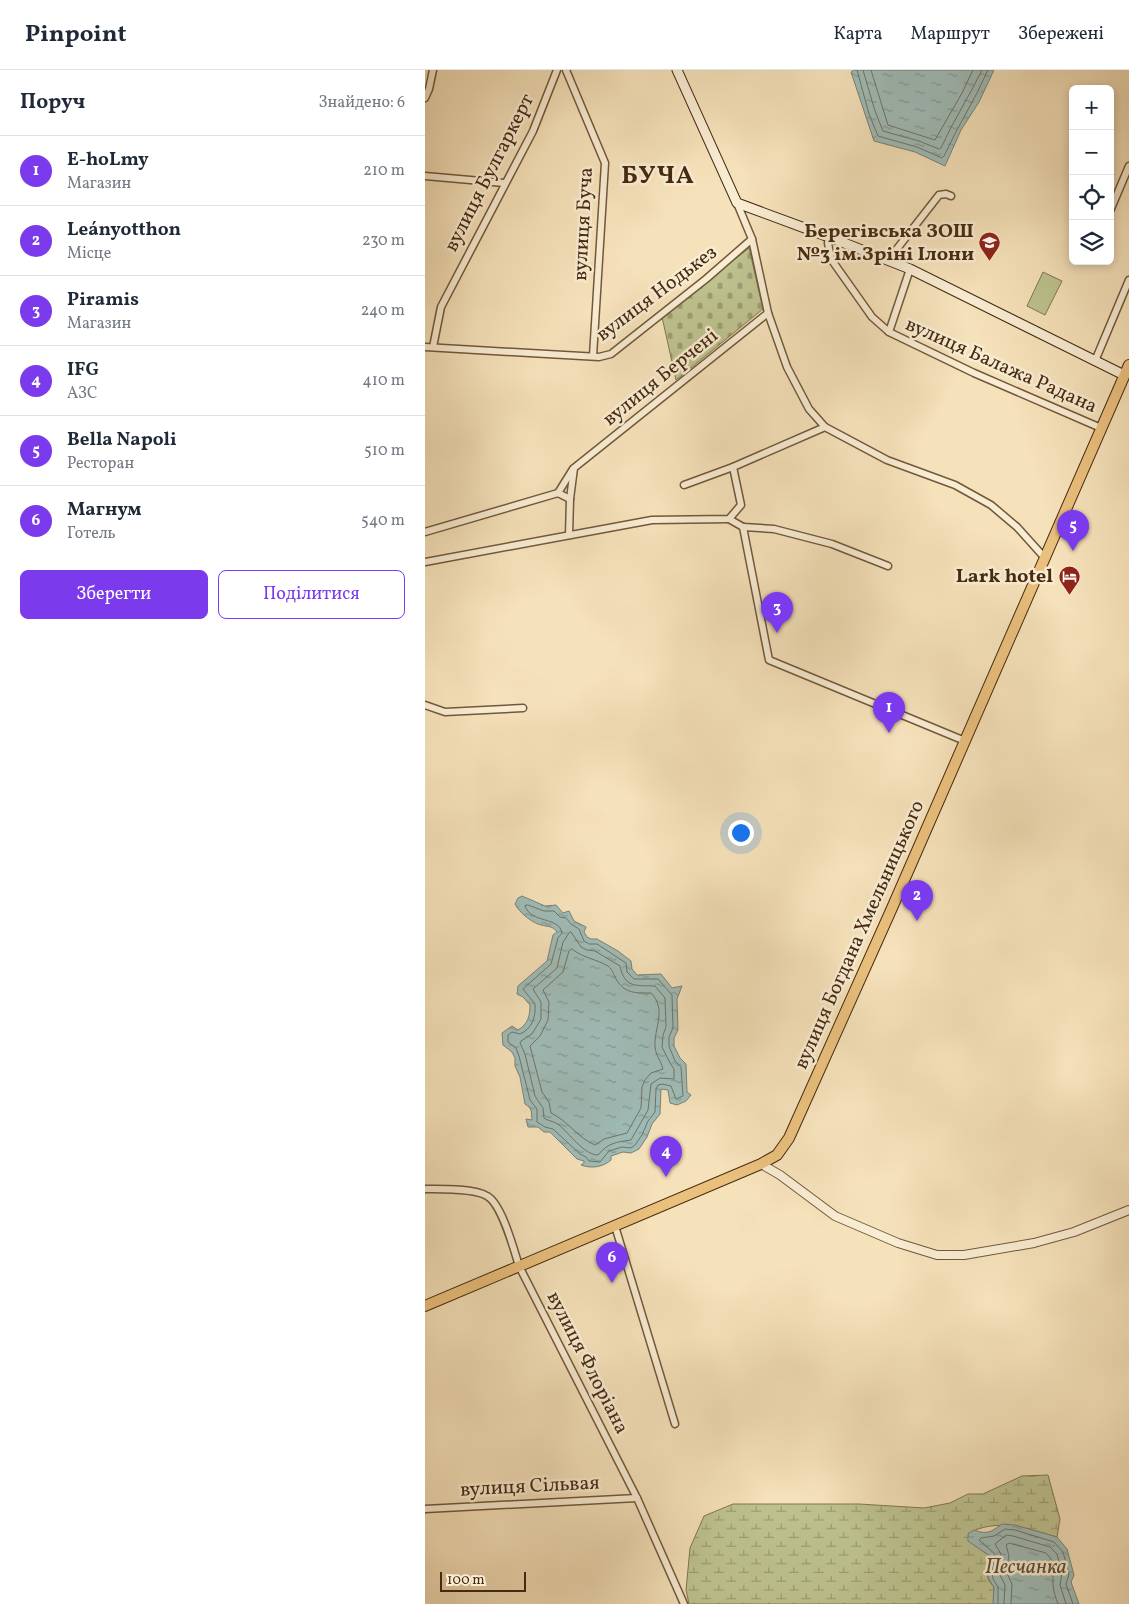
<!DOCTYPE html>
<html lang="uk">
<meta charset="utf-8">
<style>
:root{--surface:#fff;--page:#f6f6f7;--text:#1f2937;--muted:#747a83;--line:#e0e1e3;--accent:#7c3aed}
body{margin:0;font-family:Vollkorn,serif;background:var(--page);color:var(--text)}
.controls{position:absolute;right:15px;top:15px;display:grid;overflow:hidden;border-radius:8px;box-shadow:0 2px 8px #0003}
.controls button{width:45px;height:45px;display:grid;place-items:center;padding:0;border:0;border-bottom:1px solid var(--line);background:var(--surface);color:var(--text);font:25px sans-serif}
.scale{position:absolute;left:15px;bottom:12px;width:86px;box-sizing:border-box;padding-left:5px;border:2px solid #462a11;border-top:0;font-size:14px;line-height:18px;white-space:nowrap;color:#462a11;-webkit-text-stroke:4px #f8ecd2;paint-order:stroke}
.you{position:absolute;left:315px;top:762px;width:18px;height:18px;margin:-12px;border:4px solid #fff;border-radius:50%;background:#1a73e8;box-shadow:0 0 0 8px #1a73e833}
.badge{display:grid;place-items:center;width:32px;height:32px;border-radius:50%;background:var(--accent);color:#fff;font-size:16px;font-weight:700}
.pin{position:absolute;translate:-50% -41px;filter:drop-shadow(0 1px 2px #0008)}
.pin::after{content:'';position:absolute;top:26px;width:18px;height:15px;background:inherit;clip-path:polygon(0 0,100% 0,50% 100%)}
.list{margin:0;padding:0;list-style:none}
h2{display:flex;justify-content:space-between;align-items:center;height:65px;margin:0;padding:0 20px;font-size:21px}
h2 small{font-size:16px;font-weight:400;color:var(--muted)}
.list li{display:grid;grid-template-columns:32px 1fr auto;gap:15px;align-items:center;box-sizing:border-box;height:70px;padding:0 20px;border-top:1px solid var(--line)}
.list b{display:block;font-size:19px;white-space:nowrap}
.list p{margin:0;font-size:16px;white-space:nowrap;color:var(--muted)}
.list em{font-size:16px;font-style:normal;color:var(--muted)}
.actions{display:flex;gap:10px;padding:15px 20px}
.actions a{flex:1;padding:11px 0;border:1px solid var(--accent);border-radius:8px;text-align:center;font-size:18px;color:var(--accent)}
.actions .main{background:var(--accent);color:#fff}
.icon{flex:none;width:28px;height:28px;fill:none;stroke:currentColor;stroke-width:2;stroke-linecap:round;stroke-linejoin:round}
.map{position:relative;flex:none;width:704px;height:1534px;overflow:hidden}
header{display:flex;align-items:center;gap:30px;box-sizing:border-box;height:70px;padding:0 25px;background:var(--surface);border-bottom:1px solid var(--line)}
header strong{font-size:24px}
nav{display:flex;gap:28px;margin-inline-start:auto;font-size:18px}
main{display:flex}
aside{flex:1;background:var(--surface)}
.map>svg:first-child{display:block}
</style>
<header>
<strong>Pinpoint</strong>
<nav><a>Карта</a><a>Маршрут</a><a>Збережені</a></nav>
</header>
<main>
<aside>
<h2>Поруч<small>Знайдено: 6</small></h2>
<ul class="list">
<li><span class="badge">1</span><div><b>E-hoLmy</b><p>Магазин</p></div><em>210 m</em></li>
<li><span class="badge">2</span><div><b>Leányotthon</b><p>Місце</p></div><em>230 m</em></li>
<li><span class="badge">3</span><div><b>Piramis</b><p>Магазин</p></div><em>240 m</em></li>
<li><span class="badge">4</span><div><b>IFG</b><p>АЗС</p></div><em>410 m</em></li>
<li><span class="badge">5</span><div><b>Bella Napoli</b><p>Ресторан</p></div><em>510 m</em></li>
<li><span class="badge">6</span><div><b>Магнум</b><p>Готель</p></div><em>540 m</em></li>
</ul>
<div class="actions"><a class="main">Зберегти</a><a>Поділитися</a></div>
</aside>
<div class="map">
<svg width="704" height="1534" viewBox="0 0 704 1534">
<defs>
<pattern id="wetland-marsh" width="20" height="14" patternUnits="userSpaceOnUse" patternTransform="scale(1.25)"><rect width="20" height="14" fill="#bdc28f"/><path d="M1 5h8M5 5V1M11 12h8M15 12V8" fill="none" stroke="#9b9e73"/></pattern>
<pattern id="cemetery-stones" width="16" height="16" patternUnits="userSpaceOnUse" patternTransform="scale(1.25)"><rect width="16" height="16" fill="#bdc28f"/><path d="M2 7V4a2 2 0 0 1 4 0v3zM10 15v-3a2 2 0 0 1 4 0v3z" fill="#9b9e73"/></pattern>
<pattern id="water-ripples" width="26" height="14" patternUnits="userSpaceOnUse" patternTransform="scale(1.25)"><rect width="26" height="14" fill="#9fbcb8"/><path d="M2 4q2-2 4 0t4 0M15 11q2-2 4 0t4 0" fill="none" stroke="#839994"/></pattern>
</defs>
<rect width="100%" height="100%" fill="#f5e1ba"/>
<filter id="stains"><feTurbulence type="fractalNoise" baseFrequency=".004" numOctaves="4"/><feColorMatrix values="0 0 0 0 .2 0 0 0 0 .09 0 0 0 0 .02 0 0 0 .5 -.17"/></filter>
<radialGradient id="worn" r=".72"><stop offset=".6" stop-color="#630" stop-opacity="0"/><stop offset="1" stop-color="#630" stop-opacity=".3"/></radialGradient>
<!-- wetland -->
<path fill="url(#wetland-marsh)" stroke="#827650" d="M623 1405 635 1449 632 1467C603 1459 571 1447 543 1464L548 1474 565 1486 561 1501 564 1511 569 1517V1534H264L261 1520 265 1478 279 1446 308 1434H434L499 1438 525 1433 543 1424H558L597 1406Z"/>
<!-- cemetery -->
<path fill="url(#cemetery-stones)" stroke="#827650" d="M324 178 338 239 251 310 237 247Z"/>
<!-- pitch -->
<path fill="#bdc28f" stroke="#827650" d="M618 202 637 211 620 245 602 236Z"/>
<!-- water -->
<g fill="url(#water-ripples)" stroke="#7b8275">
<path d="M429 0H569L554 32 536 60 520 96 490 82 449 71 426 2Z"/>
<path d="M97 826 120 836 131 835 138 843 144 841 149 851 161 857 159 862 162 867 166 869H172L193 881 206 891 207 899 212 905 236 904 247 918 257 916 252 929 253 960 249 968V976L255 988 261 994 262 1022 266 1025 261 1031 252 1035 245 1033 243 1020 236 1019 235 1044 227 1054 222 1067 214 1079 206 1083 198 1082 186 1086V1090C178 1097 167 1099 156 1095L159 1093V1091L152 1089 125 1062H119L113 1057H103L101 1049 107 1050C106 1042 108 1039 100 1034L95 1007 90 996V988L87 982 78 975 77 963 87 956 93 960C103 954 105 946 105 935L98 927 92 924 93 916 122 891 128 865 132 862C128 855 120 857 113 854 105 851 94 842 90 834L93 828Z"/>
<path d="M577 1454 590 1455 632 1467 642 1479 649 1505 646 1512 654 1534H568L569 1517C560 1506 562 1498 565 1486L543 1471V1464L549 1460C562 1465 566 1462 577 1454Z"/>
</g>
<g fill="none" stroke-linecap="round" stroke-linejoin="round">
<!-- shore -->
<g stroke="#727364" stroke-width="1">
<path d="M432 0 444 44 453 66 492 77 517 88 519 86C532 57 550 30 563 0"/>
<path d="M438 0 450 41 458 61 494 71 514 79 516 78C528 51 544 27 557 0"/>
<path d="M446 0 463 55 510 70 537 23 548 0"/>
<path d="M103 835 119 841H129L135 847 141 848 146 854 154 859 159 871 164 874H172L201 893 202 902 209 909H233L247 925 248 958 244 967V976L250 991 256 997 258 1026 251 1029 246 1016 237 1014 233 1015 231 1019 230 1042 223 1051 217 1065 210 1075 206 1078 197 1077 184 1081 175 1092 164 1091 161 1087 155 1084 128 1059 120 1057 112 1052V1039L105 1030 94 986 91 978 83 972V965L87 962 95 964C107 959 111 947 110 934L98 919 126 894 133 868 137 863C134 846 106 854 100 836Z"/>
<path d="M146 862 156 877 162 880 170 881 195 896C200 919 211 915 230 916L240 928 241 957 238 965 237 977 245 993 249 999V1009L235 1008 226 1014 223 1040 206 1070C191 1072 183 1073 173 1085 159 1085 144 1063 133 1054 128 1051 123 1051 119 1048L118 1038 110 1026 100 984 95 973 96 971 107 964 116 949V932L108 919 132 898 138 872 144 863Z"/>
<path d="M147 879C158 888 171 889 183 896 188 900 188 904 191 909 200 924 211 923 226 923 242 939 229 958 230 976 230 984 236 991 238 999L226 1003 220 1010 217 1017 216 1038 202 1063 179 1069 170 1075C153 1068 143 1051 126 1043L124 1032 117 1022 105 976 115 966 123 950 124 932 118 920 138 902 144 881Z"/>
<path d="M573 1534V1517L568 1509 567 1501 570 1484 554 1470 556 1468 569 1466 580 1459 590 1460 629 1472 638 1482 644 1504 641 1514 648 1534"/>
<path d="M579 1534 580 1515 573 1501 576 1484 570 1474 581 1465 588 1466 625 1477 632 1484 637 1503 635 1515 641 1534"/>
<path d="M586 1534 587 1514 581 1501 584 1486 581 1475 584 1473 621 1483C632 1494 627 1502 628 1514 628 1521 631 1528 633 1534"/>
</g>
<defs>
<g id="minor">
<path d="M141 0 180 93 168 286"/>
<path d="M0 28 4 19 8 0"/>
<path d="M0 106 79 113"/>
<path d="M312 133 327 169 343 243 362 297 384 339 400 357 462 390 530 415 566 435 592 457 619 487"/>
<path d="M685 141 704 96"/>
<path d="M404 167 403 173 406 189 447 247 464 262 549 303 676 358"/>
<path d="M464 189 514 125 521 124 526 126"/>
<path d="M464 262 485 199"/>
<path d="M0 277 174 287 186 284 281 209 327 169"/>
<path d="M8 277 16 237 108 61 132 0"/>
<path d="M670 291 704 210"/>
<path d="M259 415 308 397"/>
<path d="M133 423 148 399"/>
<path d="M304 449 318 457 344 590 540 671"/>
<path d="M318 457 349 459 407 474 463 496"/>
<path d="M0 462 133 423 145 429"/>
<path d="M144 465 145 429 149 398 343 243"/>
<path d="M0 492 227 450 304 449 316 435 308 397 400 357"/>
<path d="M0 635 20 642 98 638"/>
<path d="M0 1119C16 1119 49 1118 62 1126 77 1134 89 1180 94 1196L212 1428 259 1534"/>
<path d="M190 1156 250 1354"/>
<path d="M0 1439 212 1428"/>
</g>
<path id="tertiary" d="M336 1094 355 1105 410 1146 473 1173 512 1185H539L609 1173 649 1162 704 1140"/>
<path id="secondary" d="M252 0 312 133 404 167 485 199 699 305"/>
<path id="trunk" d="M0 1236 336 1094 352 1085 364 1068 467 838 704 295"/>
</defs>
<!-- minor casing -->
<use href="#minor" stroke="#72583b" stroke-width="9"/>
<!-- tertiary casing -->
<use href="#tertiary" stroke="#72583b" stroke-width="10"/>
<!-- secondary casing -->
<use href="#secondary" stroke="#462a11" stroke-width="11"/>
<!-- trunk casing -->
<use href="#trunk" stroke="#462a11" stroke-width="12"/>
<!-- minor -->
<use href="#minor" stroke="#f8ecd2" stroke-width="6"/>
<!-- tertiary -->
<use href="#tertiary" stroke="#f8ecd2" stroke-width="8"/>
<!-- secondary -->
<use href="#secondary" stroke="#f8ecd2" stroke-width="9"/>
<!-- trunk -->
<use href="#trunk" stroke="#eac07d" stroke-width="10"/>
</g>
<!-- icons -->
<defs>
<symbol id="school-pin" viewBox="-11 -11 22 30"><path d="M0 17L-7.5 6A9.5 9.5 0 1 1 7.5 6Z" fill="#8f2418" stroke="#f8ecd2"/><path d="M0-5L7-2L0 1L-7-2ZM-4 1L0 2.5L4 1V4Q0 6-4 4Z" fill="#fff"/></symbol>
<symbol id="hotel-pin" viewBox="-11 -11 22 30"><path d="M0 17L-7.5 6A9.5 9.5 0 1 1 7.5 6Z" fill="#8f2418" stroke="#f8ecd2"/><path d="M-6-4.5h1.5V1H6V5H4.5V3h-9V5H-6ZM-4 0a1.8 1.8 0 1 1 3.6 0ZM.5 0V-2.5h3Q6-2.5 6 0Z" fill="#fff"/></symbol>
</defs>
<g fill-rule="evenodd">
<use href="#school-pin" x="552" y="160" width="25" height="34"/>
<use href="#hotel-pin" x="632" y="494" width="25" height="34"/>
</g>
<g text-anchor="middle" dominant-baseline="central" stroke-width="5" stroke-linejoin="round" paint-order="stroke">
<!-- street labels -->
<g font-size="20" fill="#462a11" stroke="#f8ecd2">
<text transform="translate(65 103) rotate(-63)">вулиця Булгаркерт</text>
<text transform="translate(159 154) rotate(-87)">вулиця Буча</text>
<text transform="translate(232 224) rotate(-37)">вулиця Нодькез</text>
<text transform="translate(576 296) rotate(24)">вулиця Балажа Радана</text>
<text transform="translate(236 308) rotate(-39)">вулиця Берчені</text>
<text transform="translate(435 865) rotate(-66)">вулиця Богдана Хмельницького</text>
<text transform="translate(162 1293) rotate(63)">вулиця Флоріана</text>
<text transform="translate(105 1417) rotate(-3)">вулиця Сільвая</text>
</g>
<!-- poi labels -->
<g font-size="20" font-weight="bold" fill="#462a11" stroke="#f8ecd2" text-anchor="end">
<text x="549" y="162">Берегівська ЗОШ<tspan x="549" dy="23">№3 ім.Зріні Ілони</tspan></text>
<text x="628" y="507">Lark hotel</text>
</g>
<!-- water labels -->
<g font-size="21" font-style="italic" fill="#5c4e3b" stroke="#f8ecd2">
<text x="601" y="1497">Песчанка</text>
</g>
<!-- district labels -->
<g font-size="25" font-weight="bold" letter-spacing="1" fill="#462a11" stroke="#f8ecd2">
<text x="233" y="106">БУЧА</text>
</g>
</g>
<rect width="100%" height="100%" filter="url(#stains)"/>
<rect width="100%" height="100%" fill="url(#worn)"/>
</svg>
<div class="controls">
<button>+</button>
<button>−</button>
<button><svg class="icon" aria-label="locate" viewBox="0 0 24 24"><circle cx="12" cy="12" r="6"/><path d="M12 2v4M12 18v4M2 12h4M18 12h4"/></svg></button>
<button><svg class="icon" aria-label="layers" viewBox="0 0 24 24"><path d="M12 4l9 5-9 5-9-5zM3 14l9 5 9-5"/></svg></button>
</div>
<div class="scale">100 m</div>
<div class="you"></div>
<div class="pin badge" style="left:464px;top:663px">1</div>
<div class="pin badge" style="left:492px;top:851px">2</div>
<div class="pin badge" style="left:352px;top:563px">3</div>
<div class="pin badge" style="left:241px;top:1107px">4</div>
<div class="pin badge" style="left:648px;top:481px">5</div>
<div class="pin badge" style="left:187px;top:1213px">6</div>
</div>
</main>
